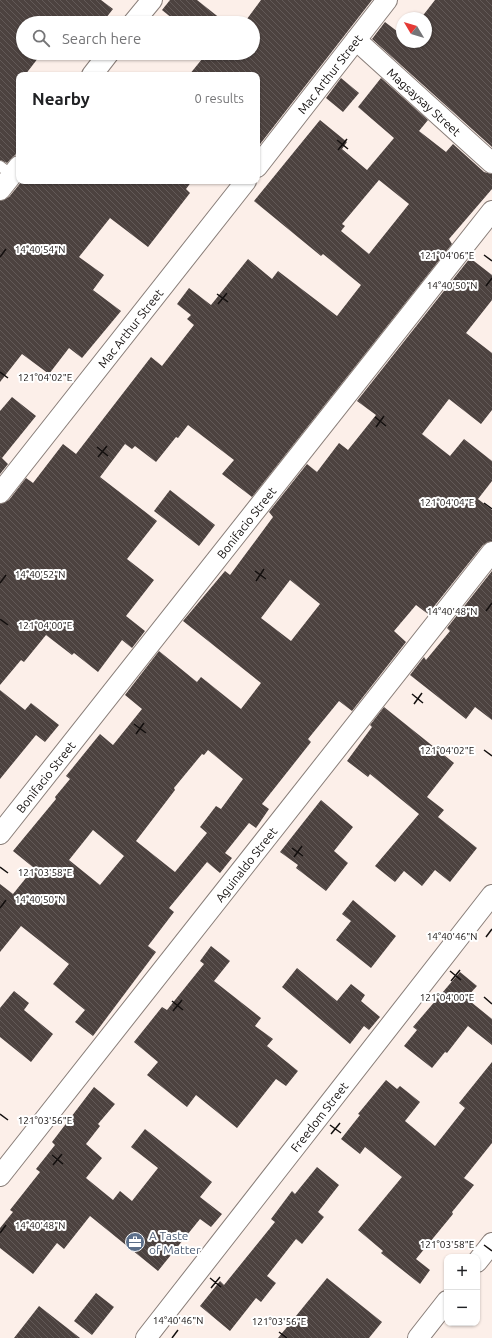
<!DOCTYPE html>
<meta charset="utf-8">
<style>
:root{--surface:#fff;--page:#f6f6f6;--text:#202124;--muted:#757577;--line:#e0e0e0}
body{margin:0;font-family:Ubuntu,sans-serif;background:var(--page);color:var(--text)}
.controls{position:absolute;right:12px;bottom:12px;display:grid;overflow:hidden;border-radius:8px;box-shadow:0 1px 3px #0004}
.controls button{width:36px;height:36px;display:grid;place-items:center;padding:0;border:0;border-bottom:1px solid var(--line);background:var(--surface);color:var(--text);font:20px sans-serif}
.compass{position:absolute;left:396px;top:12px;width:36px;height:36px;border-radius:50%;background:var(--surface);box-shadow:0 1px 3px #0004;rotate:308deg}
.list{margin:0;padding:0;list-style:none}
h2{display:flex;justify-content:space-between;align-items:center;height:52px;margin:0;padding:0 16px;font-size:17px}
h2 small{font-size:13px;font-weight:400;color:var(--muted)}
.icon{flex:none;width:22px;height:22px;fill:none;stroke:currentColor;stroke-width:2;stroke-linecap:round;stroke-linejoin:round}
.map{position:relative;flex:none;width:492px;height:1338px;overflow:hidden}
.search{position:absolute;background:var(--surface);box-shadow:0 1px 3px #0004;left:16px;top:16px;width:244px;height:44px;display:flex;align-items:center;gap:10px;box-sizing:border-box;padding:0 14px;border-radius:22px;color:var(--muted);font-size:15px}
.panel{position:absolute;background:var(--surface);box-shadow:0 1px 3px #0004;left:16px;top:72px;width:244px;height:112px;border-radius:8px}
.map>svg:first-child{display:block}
</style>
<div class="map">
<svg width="492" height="1338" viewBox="0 0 492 1338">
<defs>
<pattern id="building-back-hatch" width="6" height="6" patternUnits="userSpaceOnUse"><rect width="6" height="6" fill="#4c423f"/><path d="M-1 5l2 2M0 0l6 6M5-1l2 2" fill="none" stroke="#625957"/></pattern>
</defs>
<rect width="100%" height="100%" fill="#fcefe9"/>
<!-- building -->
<g fill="url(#building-back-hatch)" fill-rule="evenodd">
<path d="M0 0H101L113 9 102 23H23V53H42L25 75H19V151L7 163 0 160Z"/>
<path d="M170 0H197L226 23H178L162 10Z"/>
<path d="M261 0H372L257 148V75H189L207 53H253V23H244Z"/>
<path d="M435 0H492V147L372 39 385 22 402 35V42H426V18H421Z"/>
<path d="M341 78 359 93 343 112 326 98Z"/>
<path d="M381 78 428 120 419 131 446 152 453 144 484 172 492 174V189L449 239 452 244 252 497 222 474 234 460 188 425 178 438 176 437 156 462 135 446 132 449 125 444 100 477 157 521 127 559 154 580 126 616 145 631 132 648 122 640 98 672 74 653 72 655 46 635 24 662 21 660 0 685V504L9 500 26 478 33 483 63 444 76 454 151 357 162 366 194 325 187 319 191 315 177 304 189 288 211 305 248 259 272 279 278 271 337 316 361 285 323 254 321 256 254 201 320 120 347 142 342 149 367 170 394 138 358 107ZM379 180 409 204 369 254 341 231 345 226 342 224Z"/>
<path d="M22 181H192L186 189 190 193 148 247 110 218 79 257 104 275 93 290 121 311 82 358 69 348 49 374 22 354 0 382V201L9 197Z"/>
<path d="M470 258 492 275V300L466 333 492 353V410L481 424 449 399 422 434 450 456 464 439 492 461V481L478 499 492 510V541L483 545 428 614 416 605 394 631 406 642 352 711 339 701 308 739 311 742 262 804 269 809 256 828 249 823 225 853 232 858 220 873 207 862 169 908 174 912 148 946 156 952 93 1036 75 1022 85 1010 53 984 69 964 21 926 0 952V884L13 894 34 868 13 851 56 799 55 797 70 779 66 776 100 734 113 745 142 709 125 695 159 651 197 682 201 677 241 709 261 683 183 621 225 571 230 575 273 517 269 512 307 464 317 472 339 443 348 450 376 415 357 401ZM290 580 320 604 291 641 261 618ZM208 750 243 779 221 809 216 806 200 827 207 833 175 872 136 841 175 790 174 788 202 754 204 755ZM93 830 124 856 100 885 69 860Z"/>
<path d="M12 397 36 416 2 458 8 464 0 474V411Z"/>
<path d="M170 490 215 525 199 546 154 511Z"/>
<path d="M492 571V720L475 707 466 719 410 675 424 657 426 660 450 631 447 628Z"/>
<path d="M0 690 25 710 31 703 59 725 45 742 36 735 0 779Z"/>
<path d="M384 707 454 763 427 797 444 810 438 817 477 848 450 882 435 870 422 886 404 871 395 882 375 866 419 814 370 774 368 777 347 761 372 727 370 725Z"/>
<path d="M321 800 353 827 334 851 348 863 326 891 296 868 298 865 280 852Z"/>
<path d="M353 900 396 936 371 968 336 940 351 921 342 914Z"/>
<path d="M211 946 230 961 214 981 261 1018 255 1026 273 1039 267 1046 298 1071 286 1086 276 1079 237 1128 196 1095 187 1107 147 1075 158 1062 134 1042 162 1007 167 1010 204 964 200 961Z"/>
<path d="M297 968 337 1001 351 984 365 995 361 1001 380 1017 369 1030 364 1026 350 1044 282 987Z"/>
<path d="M460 972 477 986 466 998 492 1019V1045L468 1026 447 1053 445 1052 432 1068 404 1046 417 1030 413 1027Z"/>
<path d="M14 991 29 1003 24 1010 53 1034 31 1062 0 1037V1008Z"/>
<path d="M492 1062V1143L464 1178 474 1185 452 1212 453 1214 416 1259 430 1270 420 1284 381 1253 383 1251 358 1230 402 1177 365 1147 360 1154 341 1139 360 1115 358 1114 386 1080 397 1089 400 1086 420 1102 405 1121 435 1146 465 1108 459 1103Z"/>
<path d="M94 1087 115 1104 98 1124 100 1126 86 1144 102 1158 86 1178 113 1200 120 1191 132 1201 158 1168 131 1147 145 1129 212 1182 200 1197 222 1214 211 1227 200 1219 158 1271 90 1216 64 1249 57 1243 33 1274 0 1248V1228L13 1212 10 1210 40 1172 36 1169 55 1145 52 1142Z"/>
<path d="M317 1167 339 1185 318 1212 324 1217 302 1244 296 1239 267 1276 276 1283 261 1302 256 1298 230 1331 200 1306 220 1281 224 1285 275 1222 271 1219 292 1191 295 1194Z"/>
<path d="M327 1278 382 1322 369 1338H278Z"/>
<path d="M96 1293 114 1307 92 1335 74 1321Z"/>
<path d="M39 1306 80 1338H14Z"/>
</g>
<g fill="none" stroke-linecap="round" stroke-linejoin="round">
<defs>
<path id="lane" d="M0 166 12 175"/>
<g id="street">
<path d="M133 23 152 0"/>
<path id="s1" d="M356 40 492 163"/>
<path d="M92 75 109 53"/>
<path id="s2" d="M257 167 387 0"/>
<path d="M0 190 19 166"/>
<path id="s3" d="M0 493 246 181"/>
<path id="s4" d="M0 834 492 211"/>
<path id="s5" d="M0 1176 492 552"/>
<path d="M477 1262 492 1243"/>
<path id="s6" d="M146 1338 492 895"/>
<path d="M418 1338 447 1301"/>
</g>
</defs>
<!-- lane casing -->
<use href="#lane" stroke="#897e79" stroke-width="12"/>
<!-- street casing -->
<use href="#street" stroke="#897e79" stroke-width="22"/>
<!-- lane -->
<use href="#lane" stroke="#fff" stroke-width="10"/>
<!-- street -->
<use href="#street" stroke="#fff" stroke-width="20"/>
</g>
<!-- ticks -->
<path fill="none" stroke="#130f0e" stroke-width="1.5" d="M337 140 348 149M338 150 347 139M484 255 492 261M0 257 6 249M486 286 492 278M217 294 228 302M218 304 227 293M0 372 8 378M375 417 386 426M376 427 384 416M97 447 108 456M98 457 107 446M484 503 492 509M255 571 266 579M256 581 264 569M0 583 6 575M486 611 492 603M0 619 8 625M412 694 423 703M414 704 422 693M134 724 146 733M136 734 144 723M484 750 492 756M292 848 303 856M294 857 302 846M0 867 8 873M0 908 6 900M486 937 492 929M450 971 461 980M451 981 460 970M484 997 492 1004M172 1001 183 1010M173 1011 182 1000M0 1114 8 1120M330 1125 341 1133M331 1134 340 1123M52 1155 63 1164M53 1165 62 1154M0 1233 6 1225M484 1245 492 1251M210 1278 221 1287M211 1288 220 1277M279 1332 287 1338M172 1338 178 1330"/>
<!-- icons -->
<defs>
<symbol id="office-disc" viewBox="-11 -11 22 22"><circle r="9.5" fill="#5c6f8a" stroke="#fff"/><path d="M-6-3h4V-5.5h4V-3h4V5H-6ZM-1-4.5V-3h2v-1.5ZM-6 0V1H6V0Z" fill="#fff"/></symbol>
</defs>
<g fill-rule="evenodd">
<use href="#office-disc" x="124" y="1231" width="22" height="22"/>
</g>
<g text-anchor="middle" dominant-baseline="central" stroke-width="4" stroke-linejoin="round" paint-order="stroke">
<!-- street labels -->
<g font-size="12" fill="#130f0e" stroke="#fff">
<text stroke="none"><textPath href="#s2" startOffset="118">Mac Arthur Street</textPath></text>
<text stroke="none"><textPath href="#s1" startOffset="92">Magsaysay Street</textPath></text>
<text stroke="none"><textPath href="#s3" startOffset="210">Mac Arthur Street</textPath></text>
<text stroke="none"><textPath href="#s4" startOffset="397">Bonifacio Street</textPath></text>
<text stroke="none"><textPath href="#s4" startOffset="73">Bonifacio Street</textPath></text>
<text stroke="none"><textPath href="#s5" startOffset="397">Aguinaldo Street</textPath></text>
<text stroke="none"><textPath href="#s6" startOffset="281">Freedom Street</textPath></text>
</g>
<!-- service labels -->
<g font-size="12" fill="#4e5e75" stroke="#fff" text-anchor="start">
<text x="149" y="1235">A Taste<tspan x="149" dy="14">of Matter</tspan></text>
</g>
</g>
<g font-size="10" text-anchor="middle" fill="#130f0e" stroke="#fff" stroke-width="4" stroke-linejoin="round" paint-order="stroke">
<text x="40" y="253">14°40'54"N</text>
<text x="447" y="259">121°04'06"E</text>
<text x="452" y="289">14°40'50"N</text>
<text x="45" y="381">121°04'02"E</text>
<text x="447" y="506">121°04'04"E</text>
<text x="40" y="578">14°40'52"N</text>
<text x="452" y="615">14°40'48"N</text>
<text x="45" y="629">121°04'00"E</text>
<text x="447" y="754">121°04'02"E</text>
<text x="45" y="876">121°03'58"E</text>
<text x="40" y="903">14°40'50"N</text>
<text x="452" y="940">14°40'46"N</text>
<text x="447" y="1001">121°04'00"E</text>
<text x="45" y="1124">121°03'56"E</text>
<text x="40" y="1229">14°40'48"N</text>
<text x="447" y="1248">121°03'58"E</text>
<text x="178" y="1324">14°40'46"N</text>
<text x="279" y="1325">121°03'56"E</text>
</g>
</svg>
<div class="controls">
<button>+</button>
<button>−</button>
</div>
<svg class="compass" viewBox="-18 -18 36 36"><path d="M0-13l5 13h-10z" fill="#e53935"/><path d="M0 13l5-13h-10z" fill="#757577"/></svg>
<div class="search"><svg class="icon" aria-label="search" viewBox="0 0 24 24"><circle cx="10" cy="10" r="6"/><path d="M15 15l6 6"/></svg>Search here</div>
<section class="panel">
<h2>Nearby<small>0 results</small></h2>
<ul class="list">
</ul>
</section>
</div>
